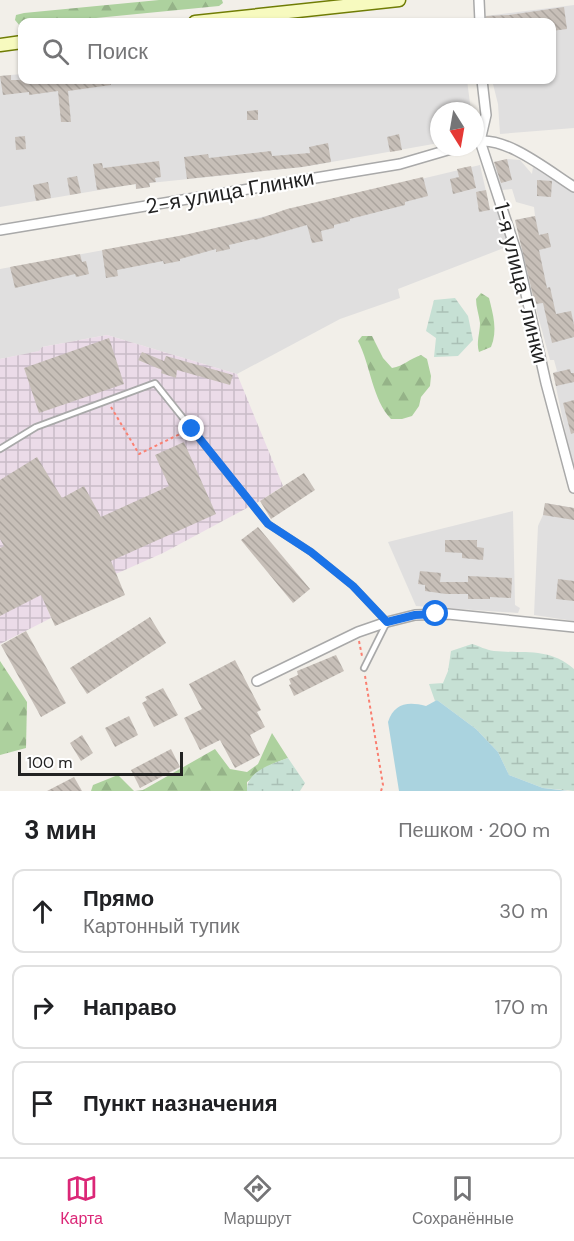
<!DOCTYPE html>
<html lang="ru">
<meta charset="utf-8">
<style>
:root{--surface:#fff;--page:#f2f2f2;--text:#202124;--muted:#757577;--line:#e0e0e0;--accent:#db2777}
body{margin:0;font-family:"DM Sans",sans-serif;background:var(--page);color:var(--text)}
.compass{position:absolute;left:430px;top:102px;width:54px;height:54px;border-radius:50%;background:var(--surface);box-shadow:0 2px 4px #0004;rotate:169deg}
.scale{position:absolute;left:18px;bottom:15px;width:165px;box-sizing:border-box;padding-left:6px;border:3px solid #222;border-top:0;font-size:16px;line-height:21px;white-space:nowrap;color:#222;-webkit-text-stroke:4px #fff;paint-order:stroke}
.stop{position:absolute;width:18px;height:18px;margin:-14px;border:4px solid #1a73e8;border-radius:50%;background:#fff}
.stop.end{background:#1a73e8;border-color:#fff;box-shadow:0 2px 6px #0008}
.list{margin:0;padding:0;list-style:none}
h2{display:flex;justify-content:space-between;align-items:center;height:78px;margin:0;padding:0 24px;font-size:26px}
h2 small{font-size:20px;font-weight:400;color:var(--muted)}
.list li{display:grid;grid-template-columns:39px 1fr auto;gap:18px;align-items:center;box-sizing:border-box;height:84px;margin:0 12px 12px;padding:0 12px;border:2px solid var(--line);border-radius:12px}
.list b{display:block;font-size:22px;white-space:nowrap}
.list p{margin:0;font-size:20px;white-space:nowrap;color:var(--muted)}
.list em{font-size:20px;font-style:normal;color:var(--muted)}
.icon{flex:none;width:33px;height:33px;fill:none;stroke:currentColor;stroke-width:2;stroke-linecap:round;stroke-linejoin:round}
.map{position:relative;flex:none;width:574px;height:791px;overflow:hidden}
.search{position:absolute;background:var(--surface);box-shadow:0 2px 4px #0004;left:18px;right:18px;top:18px;height:66px;display:flex;align-items:center;gap:15px;box-sizing:border-box;padding:0 21px;border-radius:12px;color:var(--muted);font-size:22px}
.sheet{height:366px;background:var(--surface)}
nav{display:flex;justify-content:space-around;align-items:center;box-sizing:border-box;height:84px;border-top:2px solid var(--line);background:var(--surface);font-size:16px;color:var(--muted)}
nav a{display:grid;justify-items:center;gap:3px}
nav .on{color:var(--accent)}
.map>svg:first-child{display:block}
</style>
<div class="map">
<svg width="574" height="791" viewBox="0 0 574 791">
<defs>
<pattern id="industrial-grid" width="8" height="8" patternUnits="userSpaceOnUse" patternTransform="scale(1.5)"><rect width="8" height="8" fill="#ebdbe8"/><path d="M0 4h8M4 0v8" fill="none" stroke="#c9bcc7"/></pattern>
<pattern id="forest-firs" width="22" height="20" patternUnits="userSpaceOnUse" patternTransform="scale(1.5)"><rect width="22" height="20" fill="#add19e"/><path d="M5 1l3.5 6h-7zM16 11l3.5 6h-7z" fill="#95b388"/></pattern>
<pattern id="wetland-marsh" width="20" height="14" patternUnits="userSpaceOnUse" patternTransform="scale(1.5)"><rect width="20" height="14" fill="#c6e0d4"/><path d="M1 5h8M5 5V1M11 12h8M15 12V8" fill="none" stroke="#aac0b6"/></pattern>
<pattern id="building-back-hatch" width="6" height="6" patternUnits="userSpaceOnUse" patternTransform="scale(1.5)"><rect width="6" height="6" fill="#c7bfb8"/><path d="M-1 5l2 2M0 0l6 6M5-1l2 2" fill="none" stroke="#aba49e"/></pattern>
</defs>
<rect width="100%" height="100%" fill="#f2efe9"/>
<!-- residential -->
<g fill="#e0dfdf">
<path d="M574 5V128L500 134 498 104 492 80H552V22H486L485 16Z"/>
<path d="M22 74V80H467L471 111H439V143L303 167 150 183V187L136 189 135 184 0 207V76Z"/>
<path d="M507 159 520 160 532 174 533 167 547 174 574 192V473L553 373 557 371 554 360H550L538 316 515 220 535 216 534 207 516 202 512 189 501 190 494 162Z"/>
<path d="M480 165 490 209 498 208 509 246 398 289 400 298 340 319 237 374 107 335 42 347 40 351 0 359V269L186 235Z"/>
<path d="M545 503 574 508V621L534 615 538 526 543 515Z"/>
<path d="M513 511 515 605 520 608 518 613 416 606 388 542Z"/>
</g>
<!-- industrial -->
<path fill="url(#industrial-grid)" d="M107 335 237 374 283 486 260 501 163 553 46 605 51 618 0 644V359L39 351 42 347Z"/>
<!-- forest -->
<g fill="url(#forest-firs)">
<path d="M159 0H222L223 3 219 6 55 22H22V26H20L15 20 16 15 24 13Z"/>
<path d="M481 293 489 298C493 314 498 331 491 347L479 352C476 342 480 333 480 323 479 315 476 307 476 299Z"/>
<path d="M362 336H372L383 358 392 368C404 366 409 359 421 355L427 359 431 376 430 386 421 397 419 406 412 416 402 419H391C372 399 371 366 358 341Z"/>
<path d="M0 661 27 702 26 748 0 755Z"/>
<path d="M272 733 288 758 272 764 247 782V791H135L143 790 215 749 230 769 247 772 258 764Z"/>
<path d="M118 775 134 791H91L93 785Z"/>
</g>
<!-- wetland -->
<g fill="url(#wetland-marsh)">
<path d="M455 298 468 316 473 340 458 356 434 357 436 338 426 331 434 300Z"/>
<path d="M472 644C479 646 486 650 494 651 524 654 549 647 574 669V791L543 788 509 775 498 752 476 729 437 700 435 701 429 684 443 683 448 671 451 651Z"/>
<path d="M288 758 305 783 300 791H247C246 771 272 764 288 758Z"/>
</g>
<!-- water -->
<path fill="#aad3df" d="M437 700 476 729 498 752 509 775 543 788 568 791H399L388 722C394 703 408 701 426 706Z"/>
<!-- building -->
<g fill="url(#building-back-hatch)">
<path d="M564 7 567 29 552 31V22H487L486 16 509 15Z"/>
<path d="M11 75V80H111V85L68 91 71 122H61L58 91 29 95V92L3 95 0 76Z"/>
<path d="M258 110V120H247V111Z"/>
<path d="M399 134 402 150 390 152 387 137Z"/>
<path d="M25 136 26 149 16 150 15 137Z"/>
<path d="M328 143 331 162 302 167 187 179 184 157 208 154 209 158 271 151 272 156 310 153 309 147Z"/>
<path d="M507 159 512 180 501 183 494 162Z"/>
<path d="M159 161 161 177 155 178 156 182 149 183 150 187 136 189V184L97 190 93 164 102 163 103 168Z"/>
<path d="M471 166 476 188 453 194 450 179 459 177 457 169Z"/>
<path d="M77 176 81 193 70 195 67 178Z"/>
<path d="M423 177 428 196 405 202V205L350 219V221L334 225V228L321 231 323 241 312 243 307 225 255 240 254 239 229 245 230 249 216 252V249L180 259V261L164 264 163 261 117 270 118 276 106 278 102 250 184 235 261 218 287 209Z"/>
<path d="M537 180 552 181 551 197 537 196Z"/>
<path d="M48 182 51 198 36 201 33 185Z"/>
<path d="M486 190 490 210 479 212 476 192Z"/>
<path d="M535 216 539 235 548 233 551 247 539 250 547 288 550 287 556 314 571 311 574 325V337L552 343 543 303 535 304 515 220Z"/>
<path d="M80 254 82 262 86 261 89 274 76 277 75 274 15 288 10 267Z"/>
<path d="M109 338 124 384 39 413 24 368Z"/>
<path d="M142 352 164 361 166 356 233 375 230 385 177 370 176 378 161 373 162 370 138 360Z"/>
<path d="M570 369 571 373H574V382L556 386 553 373Z"/>
<path d="M574 400V433L571 434 563 403Z"/>
<path d="M184 442 216 514 111 561 125 595 55 626 41 595 0 616V548L4 546 0 539V480L37 457 62 498 84 486 101 517 169 486 155 455Z"/>
<path d="M304 473 315 490 271 519 260 501Z"/>
<path d="M545 503 574 508V520L543 515Z"/>
<path d="M258 527 310 589 293 603 241 540Z"/>
<path d="M445 540H477V547L484 548 483 560 462 558V553L445 552Z"/>
<path d="M420 571 441 573 440 582H468V576L512 578 511 598 490 597V599H468V594H446L425 591V585L418 584Z"/>
<path d="M558 579 574 581V601L556 599Z"/>
<path d="M150 617 166 643 87 694 70 668Z"/>
<path d="M26 631 66 703 41 717 1 645Z"/>
<path d="M336 655 344 671 294 696 289 685 291 684 289 679 298 675 297 671Z"/>
<path d="M235 660 261 710 257 712 265 727 250 735 260 755 235 768 220 740 200 750 184 718 202 709 189 684Z"/>
<path d="M163 688 178 715 154 727 142 703 147 700 145 697Z"/>
<path d="M129 716 138 735 115 747 105 728Z"/>
<path d="M82 735 93 753 81 761 70 743Z"/>
<path d="M171 749 180 767 140 788 131 770Z"/>
<path d="M74 777 82 791H47Z"/>
</g>
<g fill="none" stroke-linecap="round" stroke-linejoin="round">
<defs>
<path id="service" d="M0 449 36 427 155 383 268 524 311 552 353 586 387 622 364 668"/>
<g id="minor">
<path d="M479 0 480 22"/>
<path d="M482 80 486 115 480 141 517 254 546 383 574 488"/>
<path d="M475 142C504 134 550 172 574 187"/>
<path d="M0 230 400 164 458 147"/>
<path d="M257 681 358 632 387 622 415 615 448 614 574 627"/>
</g>
<g id="secondary">
<path d="M195 22 399 0"/>
<path d="M0 45 22 42"/>
</g>
</defs>
<!-- service casing -->
<use href="#service" stroke="#a9a9a9" stroke-width="8"/>
<!-- minor casing -->
<use href="#minor" stroke="#a9a9a9" stroke-width="12"/>
<!-- secondary casing -->
<use href="#secondary" stroke="#707d05" stroke-width="15"/>
<!-- path -->
<g stroke="#fa8072" stroke-width="2" stroke-dasharray="3 3" stroke-linecap="butt">
<path d="M111 407 139 454 184 432"/>
<path d="M359 641 362 656"/>
<path d="M365 676 383 785 381 791"/>
</g>
<!-- service -->
<use href="#service" stroke="#fff" stroke-width="4.5"/>
<!-- minor -->
<use href="#minor" stroke="#fff" stroke-width="9"/>
<!-- secondary -->
<use href="#secondary" stroke="#f7fabf" stroke-width="12"/>
</g>
<g fill="none" stroke-linecap="round" stroke-linejoin="round">
<!-- route -->
<path stroke="#1a73e8" stroke-width="8" d="M192 429 268 524 311 552 353 586 387 622 415 615 436 614"/>
</g>
<g text-anchor="middle" dominant-baseline="central" stroke-width="4.5" stroke-linejoin="round" paint-order="stroke">
<!-- street labels -->
<g font-size="21" fill="#222" stroke="#fff">
<text transform="translate(230 192) rotate(-10)">2-я улица Глинки</text>
<text transform="translate(521 283) rotate(76)">1-я улица Глинки</text>
</g>
</g>
</svg>
<svg class="compass" viewBox="-18 -18 36 36"><path d="M0-13l5 13h-10z" fill="#e53935"/><path d="M0 13l5-13h-10z" fill="#757577"/></svg>
<div class="scale">100 m</div>
<div class="stop" style="left:436px;top:614px"></div>
<div class="stop end" style="left:192px;top:429px"></div>
<div class="search"><svg class="icon" aria-label="search" viewBox="0 0 24 24"><circle cx="10" cy="10" r="6"/><path d="M15 15l6 6"/></svg>Поиск</div>
</div>
<section class="sheet">
<h2>3 мин<small>Пешком · 200 m</small></h2>
<ul class="list">
<li><svg class="icon" aria-label="ahead" viewBox="0 0 24 24"><path d="M12 20V5M6 11l6-6 6 6"/></svg><div><b>Прямо</b><p>Картонный тупик</p></div><em>30 m</em></li>
<li><svg class="icon" aria-label="right" viewBox="0 0 24 24"><path d="M7 20v-9h11M14 6l5 5-5 5"/></svg><div><b>Направо</b></div><em>170 m</em></li>
<li><svg class="icon" aria-label="arrive" viewBox="0 0 24 24"><path d="M6 21V4h12l-3 4 3 4H6"/></svg><div><b>Пункт назначения</b></div></li>
</ul>
</section>
<nav>
<a class="on"><svg class="icon" aria-label="map" viewBox="0 0 24 24"><path d="M3 6l6-2 6 2 6-2v14l-6 2-6-2-6 2zM9 4v14M15 6v14"/></svg>Карта</a>
<a><svg class="icon" aria-label="directions" viewBox="0 0 24 24"><path d="M12 3l9 9-9 9-9-9zM9 14v-3h6M13 9l2 2-2 2"/></svg>Маршрут</a>
<a><svg class="icon" aria-label="saved" viewBox="0 0 24 24"><path d="M7 4h10v16l-5-4-5 4z"/></svg>Сохранённые</a>
</nav>
